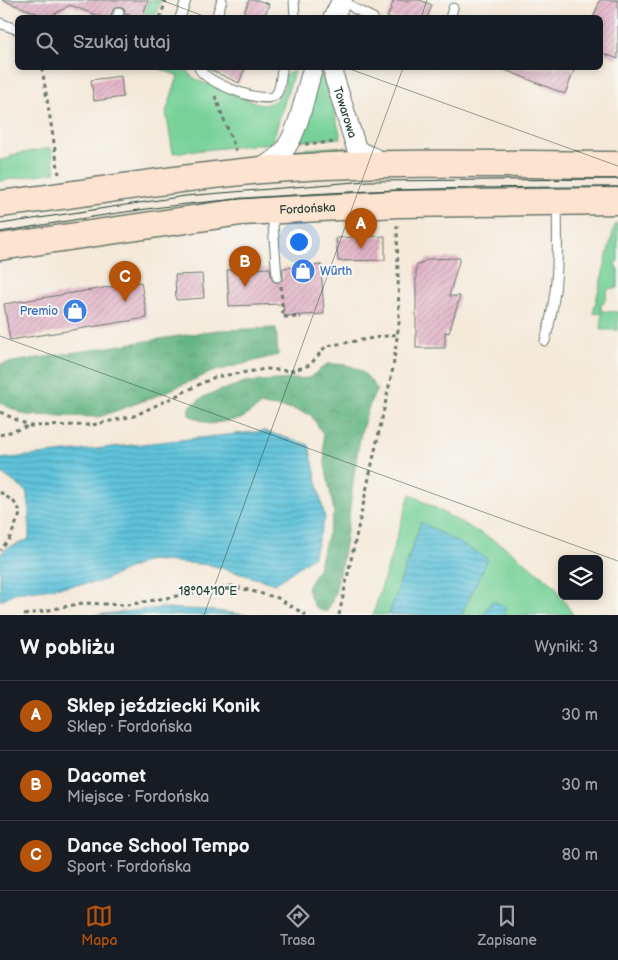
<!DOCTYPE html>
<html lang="pl">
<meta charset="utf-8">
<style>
:root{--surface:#171b24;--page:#242831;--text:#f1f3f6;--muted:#9ea1a6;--line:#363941;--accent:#b45309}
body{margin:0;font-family:"Balsamiq Sans",sans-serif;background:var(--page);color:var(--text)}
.controls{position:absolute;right:15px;bottom:15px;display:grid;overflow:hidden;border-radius:8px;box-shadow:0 2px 8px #0003}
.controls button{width:45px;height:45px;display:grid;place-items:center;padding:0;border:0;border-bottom:1px solid var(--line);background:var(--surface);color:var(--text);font:25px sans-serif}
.you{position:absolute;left:298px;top:241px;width:18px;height:18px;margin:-12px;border:4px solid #fff;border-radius:50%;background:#1a73e8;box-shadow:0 0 0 8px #1a73e833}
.badge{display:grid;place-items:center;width:32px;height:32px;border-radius:50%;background:var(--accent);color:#fff;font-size:16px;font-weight:700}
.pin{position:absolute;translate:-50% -41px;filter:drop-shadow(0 1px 2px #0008)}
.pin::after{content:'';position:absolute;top:26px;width:18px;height:15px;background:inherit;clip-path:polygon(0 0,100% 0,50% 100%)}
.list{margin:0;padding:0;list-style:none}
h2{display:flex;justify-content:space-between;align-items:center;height:65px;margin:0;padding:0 20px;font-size:21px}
h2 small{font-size:16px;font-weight:400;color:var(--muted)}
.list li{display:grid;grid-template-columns:32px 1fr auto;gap:15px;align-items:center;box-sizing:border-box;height:70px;padding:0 20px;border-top:1px solid var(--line)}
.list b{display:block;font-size:19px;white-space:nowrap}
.list p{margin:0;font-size:16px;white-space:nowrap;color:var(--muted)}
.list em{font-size:16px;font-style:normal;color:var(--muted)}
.icon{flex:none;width:28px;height:28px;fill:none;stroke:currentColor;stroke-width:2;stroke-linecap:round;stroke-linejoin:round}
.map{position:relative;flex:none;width:618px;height:615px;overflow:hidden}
.search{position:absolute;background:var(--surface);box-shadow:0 2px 8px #0003;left:15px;right:15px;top:15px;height:55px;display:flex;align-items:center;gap:12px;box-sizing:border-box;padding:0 18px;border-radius:8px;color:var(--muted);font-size:19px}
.sheet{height:275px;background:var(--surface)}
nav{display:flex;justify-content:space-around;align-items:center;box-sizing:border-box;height:70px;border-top:1px solid var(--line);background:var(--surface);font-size:14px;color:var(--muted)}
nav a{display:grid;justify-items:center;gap:2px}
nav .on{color:var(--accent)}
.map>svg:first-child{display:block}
</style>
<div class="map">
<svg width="618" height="615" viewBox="0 0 618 615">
<defs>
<pattern id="forest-crowns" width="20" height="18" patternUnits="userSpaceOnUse" patternTransform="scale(1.25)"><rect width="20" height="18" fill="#61b380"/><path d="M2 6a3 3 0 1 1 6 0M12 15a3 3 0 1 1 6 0" fill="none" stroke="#4f936a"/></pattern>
<pattern id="water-rules" width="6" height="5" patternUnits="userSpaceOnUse" patternTransform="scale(1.25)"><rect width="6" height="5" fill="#5ec3db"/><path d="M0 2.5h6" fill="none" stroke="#4da0b2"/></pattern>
<pattern id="building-hatch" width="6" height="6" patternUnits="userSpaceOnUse" patternTransform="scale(1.25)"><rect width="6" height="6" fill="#e4b4c8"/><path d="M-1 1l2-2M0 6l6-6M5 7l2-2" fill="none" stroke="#b894a3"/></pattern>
</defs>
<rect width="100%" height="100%" fill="#f6f6f2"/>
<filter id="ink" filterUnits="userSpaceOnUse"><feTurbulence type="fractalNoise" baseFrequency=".02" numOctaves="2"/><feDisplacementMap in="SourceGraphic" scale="10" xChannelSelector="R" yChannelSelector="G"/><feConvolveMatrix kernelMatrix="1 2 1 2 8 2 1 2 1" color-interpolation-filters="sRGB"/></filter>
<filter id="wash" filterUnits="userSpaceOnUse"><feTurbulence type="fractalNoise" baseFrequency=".0096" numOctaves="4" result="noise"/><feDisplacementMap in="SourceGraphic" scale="20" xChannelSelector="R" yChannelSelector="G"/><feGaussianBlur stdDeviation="1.12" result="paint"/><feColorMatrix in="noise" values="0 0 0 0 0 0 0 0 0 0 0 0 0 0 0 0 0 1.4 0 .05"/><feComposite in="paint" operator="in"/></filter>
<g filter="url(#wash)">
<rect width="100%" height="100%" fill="#f5e9d9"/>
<!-- green -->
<g fill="#77d198" stroke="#4b8766">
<path d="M148 0H161L155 17 143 13Z"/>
<path d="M159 68H187L190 75 199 81 262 105C279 103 285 91 285 75L294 71 272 143 173 153 166 112 178 76Z"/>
<path d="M319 68H323L341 138 297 141Z"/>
<path d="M335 147 348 148 355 154 285 159 291 150Z"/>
<path d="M51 148 56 172 0 181V160L11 158V155Z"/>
<path d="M615 224H618V261L614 264 618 269V288L608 289 604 303 601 304V311L618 312V330H601L602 314 593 313Z"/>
<path d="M410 494 507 548 554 585 573 615H505L506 607 492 601 484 615H461L472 591 421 522 389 615H373Z"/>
</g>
<!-- forest -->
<g fill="url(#forest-crowns)" stroke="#40785a">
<path d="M276 328 278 355 212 372 154 397 99 417 26 415 0 403V364L217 330Z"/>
<path d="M327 364C353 364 362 367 377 389 351 437 354 510 341 565 337 582 336 598 326 612L314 606 307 588 318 568 334 513 325 464 323 434 311 415 293 409 261 405 241 419 209 424 189 415V407L205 396 245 382 309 378Z"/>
</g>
<!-- water -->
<g fill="url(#water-rules)" stroke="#3e8088">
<path d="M264 431 309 445 325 518 313 557 275 584 211 565 149 560 99 582 14 593 0 601V554C7 546 20 544 29 539V504L26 491 0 472V459Z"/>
<path d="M421 522 488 559 461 615H389Z"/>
<path d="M492 601 506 607 505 615H484Z"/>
<path d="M161 608 207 610 248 615H95Z"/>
</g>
<g id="blocks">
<!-- building -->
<g fill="url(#building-hatch)">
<path d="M2 0H148L142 18 125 14 124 8 118 6 113 9 110 18H104L70 5 55 14 44 16Z"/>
<path d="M249 0H257L269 4 264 18H242Z"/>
<path d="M394 0H420L432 5 427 18H387Z"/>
<path d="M600 0H618V59L600 52V18H593Z"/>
<path d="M206 68H245L239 83Z"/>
<path d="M500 68H575L565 94Z"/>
<path d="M121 76 123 97 94 101 91 80Z"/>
<path d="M385 236V260L338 261 336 238Z"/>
<path d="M460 258 449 296H460L449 333 445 332V348H416V266L429 259Z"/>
<path d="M321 265 324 314 284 316 283 304 229 306 227 270 270 268 272 280 277 283 283 279V268Z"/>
<path d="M202 274 204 298 176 300 175 275Z"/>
<path d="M141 282 147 318 10 340 4 304Z"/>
</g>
</g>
</g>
<g filter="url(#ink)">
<use href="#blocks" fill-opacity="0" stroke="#6a796e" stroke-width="1"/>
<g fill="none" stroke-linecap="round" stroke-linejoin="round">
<defs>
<g id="lane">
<path d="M294 0 295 18"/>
<path d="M344 0 355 9 373 18"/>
<path d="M117 18 119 12"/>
<path d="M180 18 186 0"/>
<path d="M216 18 222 0"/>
<path d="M450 18 453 8"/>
<path d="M0 23 18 30"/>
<path d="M199 68C204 82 262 104 274 96 281 92 280 78 282 71"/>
<path d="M272 212 277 277"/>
<path d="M545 341C559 292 558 255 557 204"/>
</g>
<g id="street">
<path d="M333 18 342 0"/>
<path id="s1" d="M334 68V77L357 150 383 162"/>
<path d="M258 170C268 164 281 157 287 146 301 124 305 92 313 68"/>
</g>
<g id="secondary">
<path d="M0 204C91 193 182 176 274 169 388 161 504 164 618 165"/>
<path id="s2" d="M0 247 241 212 398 204 618 201"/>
</g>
</defs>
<!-- lane casing -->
<use href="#lane" stroke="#6a796e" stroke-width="11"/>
<!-- street casing -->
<use href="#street" stroke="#6a796e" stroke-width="21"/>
<!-- secondary casing -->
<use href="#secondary" stroke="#6a796e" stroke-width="29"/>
<!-- path -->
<g stroke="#6a796e" stroke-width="3" stroke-dasharray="4 4" stroke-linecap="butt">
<path d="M160 18 166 0"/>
<path d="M42 68 59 174"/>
<path d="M215 96 236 151"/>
<path d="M305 144 337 142"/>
<path d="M281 286 283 317H301"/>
<path d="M0 412 30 426 92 425 134 416 215 377 266 369 291 371 310 365 326 346 398 334"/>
<path d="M0 435 29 426"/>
<path d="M0 492 14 502 21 512 9 540 0 550"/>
<path d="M24 615 83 603 127 605 232 586 278 598 306 615"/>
<path d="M339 615 393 368 399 322 397 225"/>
</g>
<!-- lane -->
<use href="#lane" stroke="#fff" stroke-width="9"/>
<!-- street -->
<use href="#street" stroke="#fff" stroke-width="19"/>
<!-- secondary -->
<use href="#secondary" stroke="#fde4d0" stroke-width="26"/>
<!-- tram -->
<g stroke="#1f3d34" stroke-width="1">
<path d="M0 224 185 196 367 181 618 179"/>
<path d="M0 232C62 222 124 211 187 204 330 189 474 187 618 187"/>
</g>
</g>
</g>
<!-- ticks -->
<path fill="none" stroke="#1f3d34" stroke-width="1" stroke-opacity="0.45" d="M161 0 209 18M421 18 427 0M347 68 618 166M0 336 618 561M204 615 403 68"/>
<!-- icons -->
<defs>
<symbol id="shop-disc" viewBox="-11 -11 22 22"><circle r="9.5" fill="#3f7fe0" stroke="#f6f6f2"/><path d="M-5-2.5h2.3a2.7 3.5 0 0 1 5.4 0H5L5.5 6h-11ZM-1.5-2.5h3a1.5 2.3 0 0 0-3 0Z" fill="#fff"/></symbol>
</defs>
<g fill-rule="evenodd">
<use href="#shop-disc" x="289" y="257" width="28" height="28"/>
<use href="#shop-disc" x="61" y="297" width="28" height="28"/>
</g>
<g text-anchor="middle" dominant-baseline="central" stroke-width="4" stroke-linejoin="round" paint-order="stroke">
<!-- street labels -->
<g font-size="12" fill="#1f3d34" stroke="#f6f6f2">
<text stroke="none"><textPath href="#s1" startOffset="46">Towarowa</textPath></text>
<text stroke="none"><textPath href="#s2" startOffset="310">Fordońska</textPath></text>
</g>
<!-- shop labels -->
<g font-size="12" fill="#366cbe" stroke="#f6f6f2" text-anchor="start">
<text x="320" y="271">Würth</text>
<text x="58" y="311" text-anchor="end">Premio</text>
</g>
</g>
<g font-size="12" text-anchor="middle" fill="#1f3d34" stroke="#f6f6f2" stroke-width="4" stroke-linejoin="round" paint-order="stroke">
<text x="208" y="595">18°04'10"E</text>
</g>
</svg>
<div class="controls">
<button><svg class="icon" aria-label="layers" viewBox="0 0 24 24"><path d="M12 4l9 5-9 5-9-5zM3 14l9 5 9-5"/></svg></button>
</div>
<div class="you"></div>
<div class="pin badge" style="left:361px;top:249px">A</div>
<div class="pin badge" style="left:245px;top:287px">B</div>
<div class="pin badge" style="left:125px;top:302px">C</div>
<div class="search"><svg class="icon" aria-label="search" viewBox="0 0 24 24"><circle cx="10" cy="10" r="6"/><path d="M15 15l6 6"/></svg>Szukaj tutaj</div>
</div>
<section class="sheet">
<h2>W pobliżu<small>Wyniki: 3</small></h2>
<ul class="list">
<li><span class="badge">A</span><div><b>Sklep jeździecki Konik</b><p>Sklep · Fordońska</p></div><em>30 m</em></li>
<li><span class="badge">B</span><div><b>Dacomet</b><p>Miejsce · Fordońska</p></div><em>30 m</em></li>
<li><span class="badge">C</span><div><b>Dance School Tempo</b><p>Sport · Fordońska</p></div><em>80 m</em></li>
</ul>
</section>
<nav>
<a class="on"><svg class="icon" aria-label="map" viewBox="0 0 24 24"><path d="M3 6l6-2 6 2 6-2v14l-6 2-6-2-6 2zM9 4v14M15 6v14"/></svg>Mapa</a>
<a><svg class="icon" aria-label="directions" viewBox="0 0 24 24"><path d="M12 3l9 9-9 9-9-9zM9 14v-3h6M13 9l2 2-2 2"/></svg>Trasa</a>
<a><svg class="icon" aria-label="saved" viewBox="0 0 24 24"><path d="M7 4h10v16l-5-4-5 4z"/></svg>Zapisane</a>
</nav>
